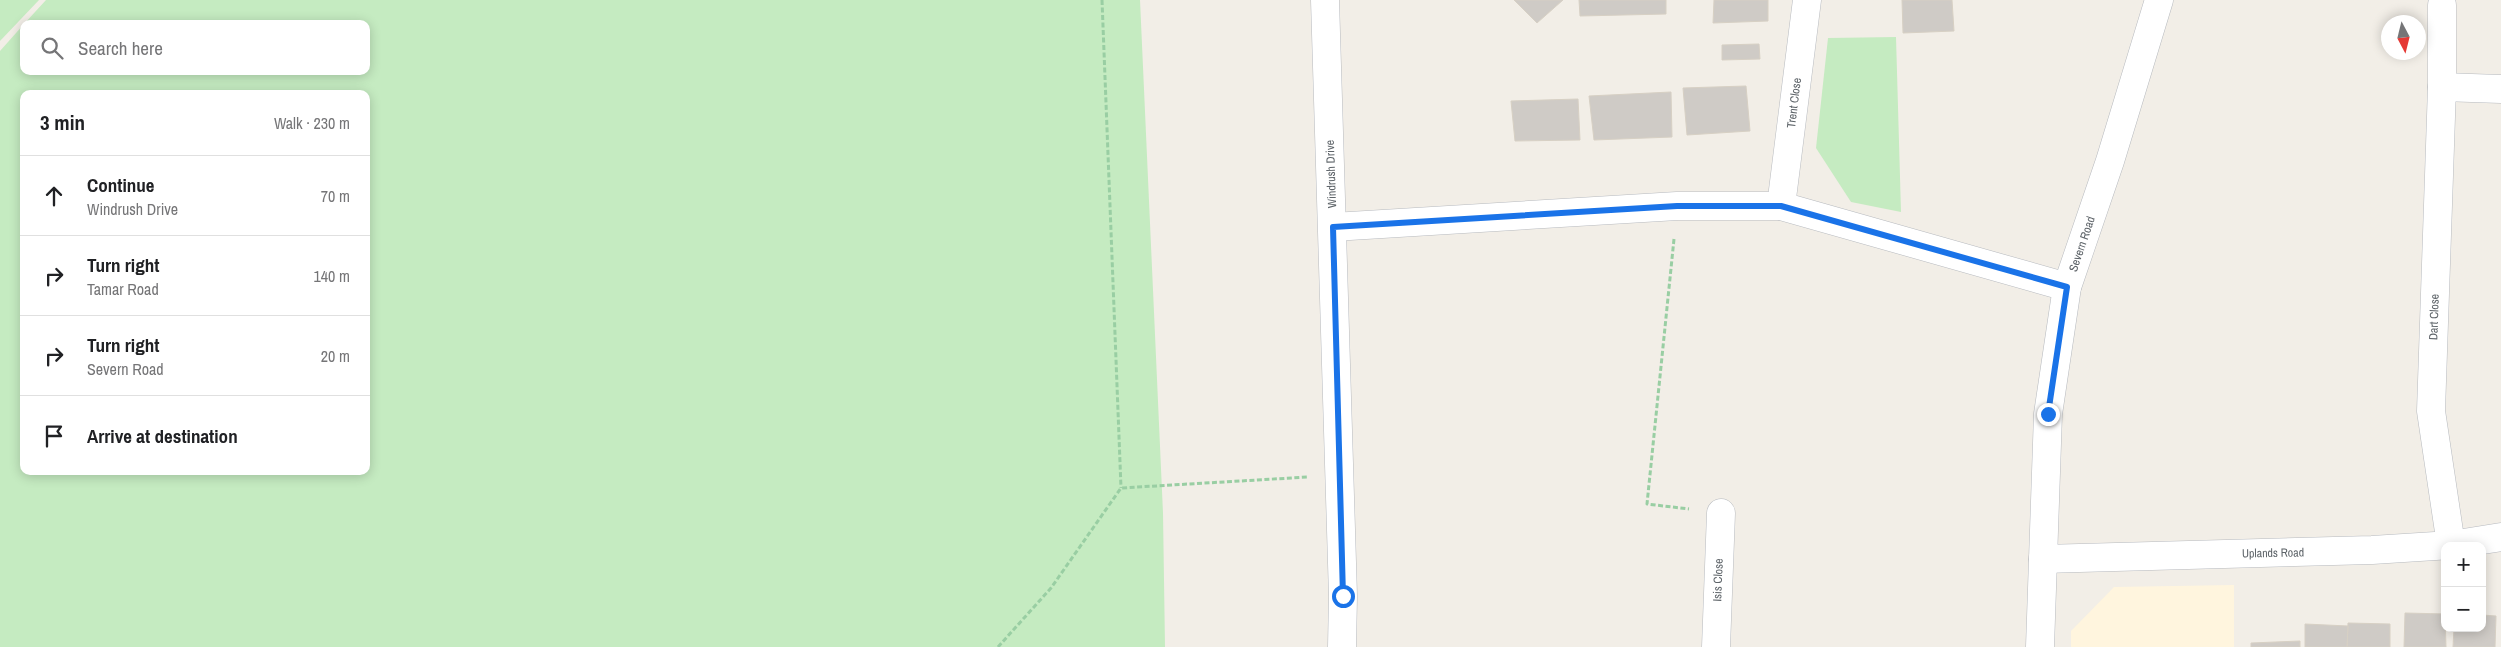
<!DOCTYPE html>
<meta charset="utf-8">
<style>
:root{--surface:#fff;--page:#f2f2f2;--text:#202124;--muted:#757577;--line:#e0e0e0}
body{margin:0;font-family:"Archivo Narrow",sans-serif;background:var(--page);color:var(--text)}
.controls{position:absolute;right:15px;bottom:15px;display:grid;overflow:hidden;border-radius:10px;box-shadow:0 2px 12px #0003}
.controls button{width:45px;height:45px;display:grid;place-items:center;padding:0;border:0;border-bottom:1px solid var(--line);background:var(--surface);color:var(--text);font:25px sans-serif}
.compass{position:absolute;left:2381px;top:15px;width:45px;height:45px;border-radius:50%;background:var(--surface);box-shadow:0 2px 12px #0003;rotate:173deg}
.stop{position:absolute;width:15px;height:15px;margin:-11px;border:4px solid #1a73e8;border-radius:50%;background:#fff}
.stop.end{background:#1a73e8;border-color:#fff;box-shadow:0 1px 5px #0008}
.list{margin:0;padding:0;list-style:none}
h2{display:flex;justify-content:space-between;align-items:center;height:65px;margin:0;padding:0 20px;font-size:21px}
h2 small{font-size:16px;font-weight:400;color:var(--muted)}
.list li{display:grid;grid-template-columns:32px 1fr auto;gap:15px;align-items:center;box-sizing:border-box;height:80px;padding:0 20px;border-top:1px solid var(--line)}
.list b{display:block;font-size:19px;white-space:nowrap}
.list p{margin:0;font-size:16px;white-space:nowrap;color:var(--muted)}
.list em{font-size:16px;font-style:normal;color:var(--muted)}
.icon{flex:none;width:28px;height:28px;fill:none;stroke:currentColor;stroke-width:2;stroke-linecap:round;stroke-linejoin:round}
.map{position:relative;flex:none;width:2501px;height:647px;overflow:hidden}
.search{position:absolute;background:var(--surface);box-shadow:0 2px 12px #0003;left:20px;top:20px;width:350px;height:55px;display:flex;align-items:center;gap:12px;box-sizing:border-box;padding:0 18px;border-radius:10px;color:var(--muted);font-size:19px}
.panel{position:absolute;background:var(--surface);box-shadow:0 2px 12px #0003;left:20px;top:90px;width:350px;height:385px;border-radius:10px}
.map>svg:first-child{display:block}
</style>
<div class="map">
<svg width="2501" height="647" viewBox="0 0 2501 647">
<rect width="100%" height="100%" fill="#f2eee7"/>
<!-- commercial -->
<path fill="#fff5de" d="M2234 585V647H2071V631L2114 587Z"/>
<!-- green -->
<g fill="#c5ebc1" fill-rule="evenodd">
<path d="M0 0H39L0 41Z"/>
<path d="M46 0H1140L1163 513 1165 647H0V51L24 24V71H366V24H24ZM24 94H366V471H24Z"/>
<path d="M1896 37 1901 212 1851 202 1816 148 1828 38Z"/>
</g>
<!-- building -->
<g fill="#cfcbc6" stroke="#d7d0c4">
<path d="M1514 0H1563L1537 23Z"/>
<path d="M1579 0H1666V14L1580 16Z"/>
<path d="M1714 0H1768V21L1713 23Z"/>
<path d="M1902 0H1952L1954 31 1903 33Z"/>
<path d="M1759 44 1760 59 1722 60V45Z"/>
<path d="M1746 86 1750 131 1687 135 1683 88Z"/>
<path d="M1671 92 1672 137 1594 140 1589 96Z"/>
<path d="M1578 99 1580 140 1515 141 1511 101Z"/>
<path d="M2405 613 2445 614 2446 647H2404Z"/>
<path d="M2482 615 2496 616 2495 647H2453L2454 628H2482Z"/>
<path d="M2348 623 2390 624V647H2347Z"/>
<path d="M2305 624 2348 626 2347 647H2305Z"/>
<path d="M2300 641V647H2251V643Z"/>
</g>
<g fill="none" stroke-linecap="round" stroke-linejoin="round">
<defs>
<g id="minor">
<path d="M1325 0 1343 596 1342 647"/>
<path d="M2442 5V87L2431 411 2451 545"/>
<path d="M2442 87 2501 89"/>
<path d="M1781 206 1807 0"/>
<path d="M1333 227 1677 206H1781L2067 287"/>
<path d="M2043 559 2372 550 2451 545 2501 537"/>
<path d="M1716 647 1721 513"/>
<path d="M2040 647 2048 414 2067 287 2110 161 2159 0"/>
</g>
</defs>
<!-- minor casing -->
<use href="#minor" stroke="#b7babf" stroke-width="29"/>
<!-- path -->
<g stroke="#99cea3" stroke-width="3" stroke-dasharray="5 2.5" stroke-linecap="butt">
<path d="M1102 0 1121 488"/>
<path d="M1674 239 1647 504 1689 509"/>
<path d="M998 647 1051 588 1121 488 1308 477"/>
</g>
<!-- minor -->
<use href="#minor" stroke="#fff" stroke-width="28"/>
</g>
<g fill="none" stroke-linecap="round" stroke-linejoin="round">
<!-- route -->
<path stroke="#1a73e8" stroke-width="6" d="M1343 596 1333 227 1677 206H1781L2067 287 2048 414"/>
</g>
<g text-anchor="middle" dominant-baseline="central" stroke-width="4" stroke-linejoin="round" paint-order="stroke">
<!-- street labels -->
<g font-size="12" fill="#5e6469" stroke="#fff">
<text transform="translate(1794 103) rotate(-83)">Trent Close</text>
<text transform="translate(1331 174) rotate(-92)">Windrush Drive</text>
<text transform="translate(2082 244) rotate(-71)">Severn Road</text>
<text transform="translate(2434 317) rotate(-88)">Dart Close</text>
<text transform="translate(2273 553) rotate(-1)">Uplands Road</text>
<text transform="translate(1718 580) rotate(-88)">Isis Close</text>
</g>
</g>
</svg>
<div class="controls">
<button>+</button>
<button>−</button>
</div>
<svg class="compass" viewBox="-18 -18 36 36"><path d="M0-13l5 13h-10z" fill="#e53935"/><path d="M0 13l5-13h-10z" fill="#757577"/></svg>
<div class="stop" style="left:1343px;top:596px"></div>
<div class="stop end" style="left:2048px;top:414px"></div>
<div class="search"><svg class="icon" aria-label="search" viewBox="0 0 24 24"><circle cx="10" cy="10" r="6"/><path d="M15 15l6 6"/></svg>Search here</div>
<section class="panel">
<h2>3 min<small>Walk · 230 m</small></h2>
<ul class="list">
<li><svg class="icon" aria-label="ahead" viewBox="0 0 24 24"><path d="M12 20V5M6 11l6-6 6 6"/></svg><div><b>Continue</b><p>Windrush Drive</p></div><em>70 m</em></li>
<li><svg class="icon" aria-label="right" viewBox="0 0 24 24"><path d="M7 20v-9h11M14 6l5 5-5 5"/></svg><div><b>Turn right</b><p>Tamar Road</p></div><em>140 m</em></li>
<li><svg class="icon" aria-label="right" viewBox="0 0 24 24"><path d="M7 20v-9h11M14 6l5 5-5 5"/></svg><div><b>Turn right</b><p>Severn Road</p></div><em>20 m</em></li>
<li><svg class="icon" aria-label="arrive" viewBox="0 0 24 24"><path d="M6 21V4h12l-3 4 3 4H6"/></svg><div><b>Arrive at destination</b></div></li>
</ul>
</section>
</div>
